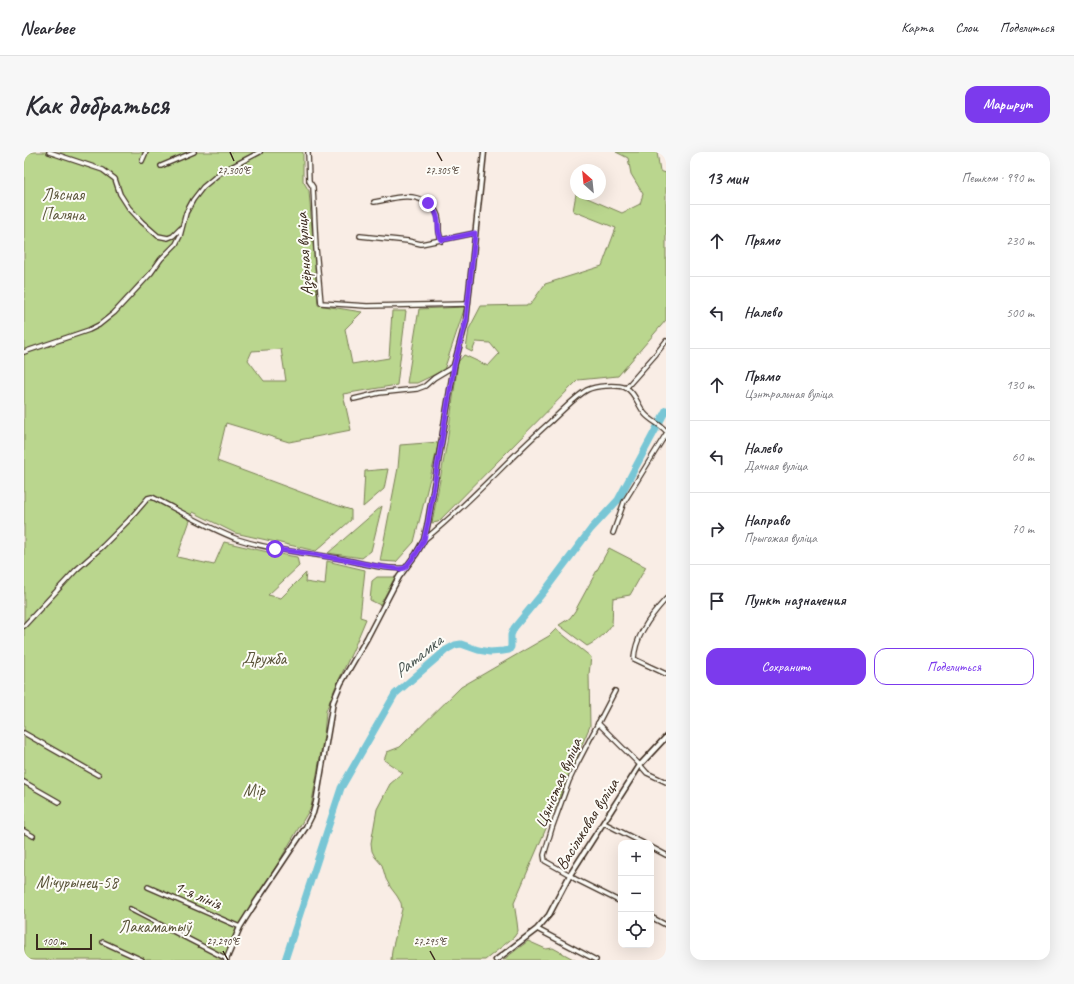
<!DOCTYPE html>
<html lang="ru">
<meta charset="utf-8">
<style>
:root{--surface:#fff;--page:#f7f7f7;--text:#2b2b33;--muted:#7c7c81;--line:#e1e1e2;--accent:#7c3aed}
body{margin:0;font-family:Caveat,sans-serif;background:var(--page);color:var(--text)}
.controls{position:absolute;right:12px;bottom:12px;display:grid;overflow:hidden;border-radius:8px;box-shadow:0 4px 16px #0002}
.controls button{width:36px;height:36px;display:grid;place-items:center;padding:0;border:0;border-bottom:1px solid var(--line);background:var(--surface);color:var(--text);font:20px sans-serif}
.compass{position:absolute;left:546px;top:12px;width:36px;height:36px;border-radius:50%;background:var(--surface);box-shadow:0 4px 16px #0002;rotate:333deg}
.scale{position:absolute;left:12px;bottom:10px;width:56px;box-sizing:border-box;padding-left:4px;border:2px solid #3b2a1e;border-top:0;font-size:11px;line-height:14px;white-space:nowrap;color:#3b2a1e;-webkit-text-stroke:3px #fdfcf7;paint-order:stroke}
.stop{position:absolute;width:12px;height:12px;margin:-9px;border:3px solid #7c3aed;border-radius:50%;background:#fff}
.stop.end{background:#7c3aed;border-color:#fff;box-shadow:0 1px 4px #0008}
.list{margin:0;padding:0;list-style:none}
h2{display:flex;justify-content:space-between;align-items:center;height:52px;margin:0;padding:0 16px;font-size:17px}
h2 small{font-size:13px;font-weight:400;color:var(--muted)}
.list li{display:grid;grid-template-columns:26px 1fr auto;gap:12px;align-items:center;box-sizing:border-box;height:72px;padding:0 16px;border-top:1px solid var(--line)}
.list b{display:block;font-size:15px;white-space:nowrap}
.list p{margin:0;font-size:13px;white-space:nowrap;color:var(--muted)}
.list em{font-size:13px;font-style:normal;color:var(--muted)}
.actions{display:flex;gap:8px;padding:12px 16px}
.actions a{flex:1;padding:9px 0;border:1px solid var(--accent);border-radius:12px;text-align:center;font-size:14px;color:var(--accent)}
.actions .main{background:var(--accent);color:#fff}
.icon{flex:none;width:22px;height:22px;fill:none;stroke:currentColor;stroke-width:2;stroke-linecap:round;stroke-linejoin:round}
.map{position:relative;flex:none;width:642px;height:808px;overflow:hidden;border-radius:12px}
header{display:flex;align-items:center;gap:24px;box-sizing:border-box;height:56px;padding:0 20px;background:var(--surface);border-bottom:1px solid var(--line)}
header strong{font-size:19px}
nav{display:flex;gap:22px;margin-inline-start:auto;font-size:14px}
.intro{display:flex;align-items:center;justify-content:space-between;box-sizing:border-box;height:96px;padding:0 24px}
h1{margin:0;font-size:28px}
.button{padding:10px 18px;border-radius:12px;background:var(--accent);color:#fff;font-size:14px;font-weight:700}
main{display:flex;gap:24px;padding:0 24px}
aside{flex:1;background:var(--surface);border-radius:12px;box-shadow:0 4px 16px #0002}
.map>svg:first-child{display:block}
</style>
<header>
<strong>Nearbee</strong>
<nav><a>Карта</a><a>Слои</a><a>Поделиться</a></nav>
</header>
<div class="intro"><h1>Как добраться</h1><a class="button">Маршрут</a></div>
<main>
<div class="map">
<svg width="642" height="808" viewBox="0 0 642 808">
<rect width="100%" height="100%" fill="#f9ede5"/>
<filter id="ink" filterUnits="userSpaceOnUse"><feTurbulence type="fractalNoise" baseFrequency=".025" numOctaves="2"/><feDisplacementMap in="SourceGraphic" scale="8" xChannelSelector="R" yChannelSelector="G"/><feConvolveMatrix kernelMatrix="1 2 1 2 8 2 1 2 1" color-interpolation-filters="sRGB"/></filter>
<g filter="url(#ink)">
<!-- green -->
<g fill="#bad68e" stroke="#7a8056" fill-rule="evenodd">
<path d="M0 0H279V29L285 39 294 153 338 160 321 177 328 212 365 206 368 159H382L373 233 319 242 327 278 265 290 202 271 193 309 306 351 327 358V368L292 399 211 381 169 360 153 405 190 413 200 390 244 400 273 405 275 414 244 443 257 446 282 421 281 430 301 433 303 409 341 418 336 465 342 467 329 498 311 536 302 559 300 583 287 655 250 718 215 773 198 808H0ZM257 197 262 229H240L224 208 228 199Z"/>
<path d="M592 0H633L636 19 642 21V168L594 224 554 228 414 370 408 371 423 290 434 210 440 203 464 214 475 202 466 191 452 190 448 200 442 197 445 177 457 154 506 153 521 132 578 114 592 76 549 59 552 42H554L598 61 616 52 619 42 607 22 604 6Z"/>
<path d="M441 155 420 218 393 231H383L395 157Z"/>
<path d="M415 290 390 390 372 410 356 409 374 316 376 293Z"/>
<path d="M364 317 360 337 339 355 341 319Z"/>
<path d="M358 354 347 399 338 406 304 401Z"/>
<path d="M585 396 622 415 606 443 589 446C588 454 589 463 588 471 586 479 570 491 563 494L535 473 546 466 551 459Z"/>
<path d="M353 425H371L356 453 346 448 348 429Z"/>
<path d="M532 477 567 505 565 522 566 574 490 751 493 770 494 779 490 785 461 808H367L368 798 378 757 377 751 373 744 367 736 362 727 358 713 351 705 348 699 347 691 353 657 366 632 379 621 360 608 363 600 376 595 437 535 525 484Z"/>
<path d="M504 789 522 797 529 796 551 808H479Z"/>
</g>
<g fill="none" stroke-linecap="round" stroke-linejoin="round">
<!-- river -->
<path stroke="#78c6d5" stroke-width="7" d="M261 808 317 636 371 542 422 498 431 493 437 492 454 498 466 500 479 499 485 498 487 495V483L490 476 522 437 567 377 594 348 642 258"/>
<defs>
<g id="minor">
<path d="M25 0 79 18 91 27 96 42 105 56 118 70 134 84 144 86 149 84 156 77"/>
<path d="M284 0 285 29 289 35 292 96 297 151 343 154 444 152"/>
<path d="M118 9 122 0"/>
<path d="M137 14 170 0"/>
<path d="M350 50C368 47 386 40 402 50 408 53 412 58 414 64 417 74 412 79 418 89"/>
<path d="M336 84 384 89 397 92 451 81"/>
<path d="M0 200 65 178 75 173 90 161 127 121 137 107 152 92 156 84 162 61 169 48 179 35 196 21 236 0"/>
<path d="M602 236 632 202 642 189"/>
<path d="M330 247 355 241 393 237 401 234 410 226 430 214"/>
<path d="M589 381 600 350 642 282"/>
<path d="M400 388C445 352 483 308 526 270 536 261 552 244 563 238 571 234 592 232 602 236 610 239 615 255 621 262 627 269 636 272 642 279"/>
<path d="M642 447C628 462 611 485 610 507L642 522"/>
<path d="M0 474 52 418 79 394 105 368 124 346 128 345C156 359 184 376 213 387 247 398 283 401 318 407 338 411 360 418 381 416"/>
<path d="M591 539 553 612 545 629 528 676 520 703 521 709 546 723 551 727 597 750"/>
<path d="M574 571 616 613 623 621 642 630"/>
<path d="M0 581 74 623"/>
<path d="M0 630 35 650"/>
<path d="M580 671 619 691"/>
<path d="M0 679 9 684"/>
<path d="M627 695 642 703"/>
<path d="M124 735 216 775"/>
<path d="M106 757 203 807"/>
<path d="M627 765 642 773"/>
<path d="M513 777 572 808"/>
<path d="M79 790 118 808"/>
</g>
<g id="tertiary">
<path d="M202 808 216 775 228 756 282 675 289 661 292 650 309 550 317 531 343 486 369 436 375 425 392 402 400 388 404 370 430 214 442 169 460 0"/>
<path d="M472 808 513 777 525 763 546 723 616 613 642 585"/>
</g>
</defs>
<!-- minor casing -->
<use href="#minor" stroke="#3b2a1e" stroke-width="6"/>
<!-- tertiary casing -->
<use href="#tertiary" stroke="#3b2a1e" stroke-width="7"/>
<!-- minor -->
<use href="#minor" stroke="#fdfcf7" stroke-width="3.5"/>
<!-- tertiary -->
<use href="#tertiary" stroke="#fdfcf7" stroke-width="4"/>
</g>
</g>
<g fill="none" stroke-linecap="round" stroke-linejoin="round" filter="url(#ink)">
<!-- route -->
<path stroke="#7c3aed" stroke-width="5" d="M251 397C277 400 302 404 327 409 343 412 360 416 376 417L381 416 392 402 400 388 404 370 430 214 442 169 451 81 418 88C409 74 421 67 404 51"/>
</g>
<!-- ticks -->
<path fill="none" stroke="#3b2a1e" stroke-width="1.5" d="M206 0 210 9M413 0 418 9M199 799 204 808M406 799 411 808"/>
<g text-anchor="middle" dominant-baseline="central" stroke-width="4" stroke-linejoin="round" paint-order="stroke">
<!-- park labels -->
<g font-size="17" fill="#5b553a" stroke="#fdfcf7">
<text x="39" y="42">Лясная<tspan x="39" dy="20">Паляна</tspan></text>
<text x="240" y="506">Дружба</text>
<text x="230" y="638">Мір</text>
<text x="53" y="730">Мічурынец-58</text>
<text x="131" y="774">Лакаматыў</text>
</g>
<!-- street labels -->
<g font-size="17" fill="#3b2a1e" stroke="#fdfcf7">
<text transform="translate(280 102) rotate(-94)">Азёрная вуліца</text>
<text transform="translate(534 631) rotate(-67)">Цяністая вуліца</text>
<text transform="translate(563 672) rotate(-58)">Васільковая вуліца</text>
<text transform="translate(174 743) rotate(23)">1-я лінія</text>
</g>
<!-- water labels -->
<g font-size="18" font-style="italic" fill="#4d5955" stroke="#fdfcf7">
<text transform="translate(394 504) rotate(-39)">Ратамка</text>
</g>
</g>
<g font-size="10" text-anchor="middle" fill="#3b2a1e" stroke="#fdfcf7" stroke-width="4" stroke-linejoin="round" paint-order="stroke">
<text x="210" y="22">27.300°E</text>
<text x="418" y="22">27.305°E</text>
<text x="199" y="793">27.290°E</text>
<text x="406" y="793">27.295°E</text>
</g>
</svg>
<div class="controls">
<button>+</button>
<button>−</button>
<button><svg class="icon" aria-label="locate" viewBox="0 0 24 24"><circle cx="12" cy="12" r="6"/><path d="M12 2v4M12 18v4M2 12h4M18 12h4"/></svg></button>
</div>
<svg class="compass" viewBox="-18 -18 36 36"><path d="M0-13l5 13h-10z" fill="#e53935"/><path d="M0 13l5-13h-10z" fill="#7c7c81"/></svg>
<div class="scale">100 m</div>
<div class="stop" style="left:251px;top:397px"></div>
<div class="stop end" style="left:404px;top:51px"></div>
</div>
<aside>
<h2>13 мин<small>Пешком · 990 m</small></h2>
<ul class="list">
<li><svg class="icon" aria-label="ahead" viewBox="0 0 24 24"><path d="M12 20V5M6 11l6-6 6 6"/></svg><div><b>Прямо</b></div><em>230 m</em></li>
<li><svg class="icon" aria-label="left" viewBox="0 0 24 24"><path d="M17 20v-9H6M10 6l-5 5 5 5"/></svg><div><b>Налево</b></div><em>500 m</em></li>
<li><svg class="icon" aria-label="ahead" viewBox="0 0 24 24"><path d="M12 20V5M6 11l6-6 6 6"/></svg><div><b>Прямо</b><p>Цэнтральная вуліца</p></div><em>130 m</em></li>
<li><svg class="icon" aria-label="left" viewBox="0 0 24 24"><path d="M17 20v-9H6M10 6l-5 5 5 5"/></svg><div><b>Налево</b><p>Дачная вуліца</p></div><em>60 m</em></li>
<li><svg class="icon" aria-label="right" viewBox="0 0 24 24"><path d="M7 20v-9h11M14 6l5 5-5 5"/></svg><div><b>Направо</b><p>Прыгожая вуліца</p></div><em>70 m</em></li>
<li><svg class="icon" aria-label="arrive" viewBox="0 0 24 24"><path d="M6 21V4h12l-3 4 3 4H6"/></svg><div><b>Пункт назначения</b></div></li>
</ul>
<div class="actions"><a class="main">Сохранить</a><a>Поделиться</a></div>
</aside>
</main>
